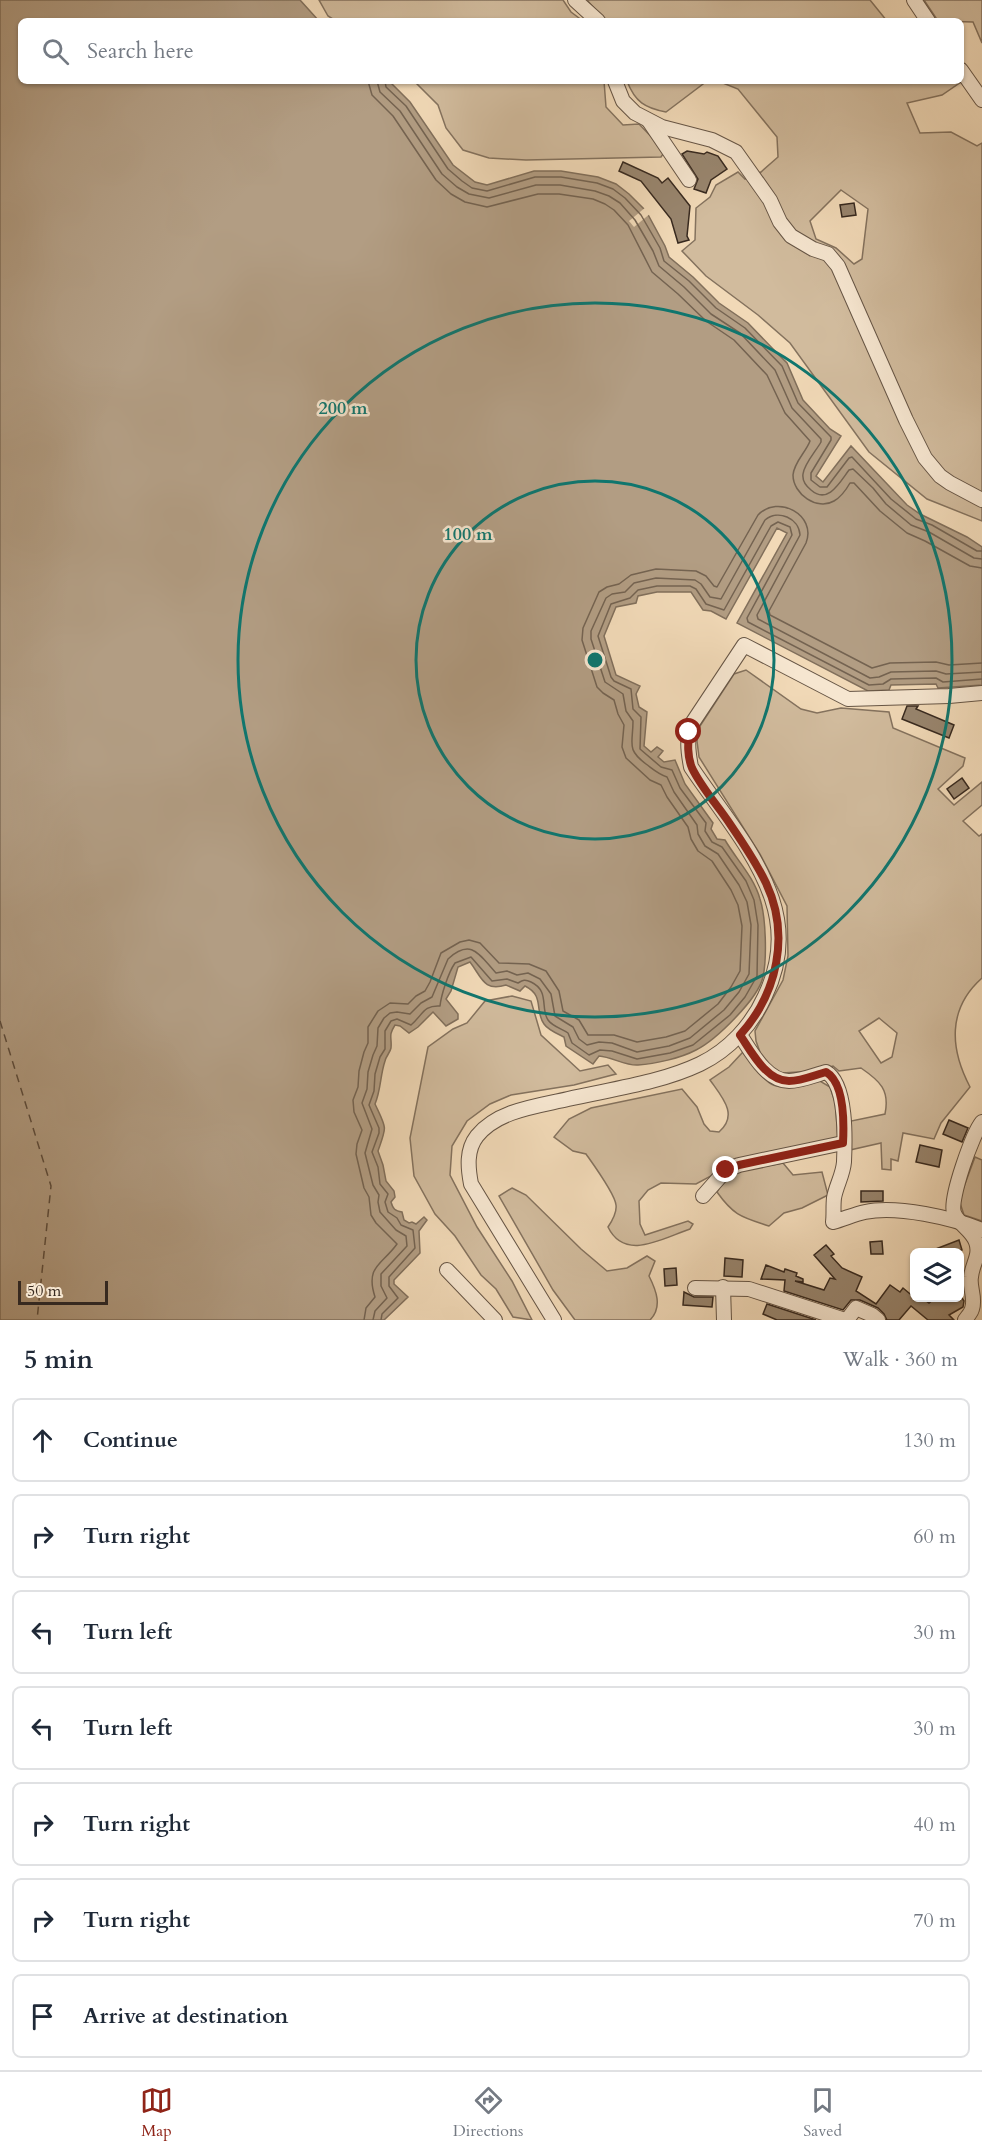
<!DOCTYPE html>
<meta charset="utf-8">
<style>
:root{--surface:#fff;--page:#f2f2f3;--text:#1f2937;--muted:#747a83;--line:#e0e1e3;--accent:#8f2418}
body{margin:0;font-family:Cardo,serif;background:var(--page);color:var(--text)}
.controls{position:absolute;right:18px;bottom:18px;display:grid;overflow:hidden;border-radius:9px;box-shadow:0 2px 4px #0004}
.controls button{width:54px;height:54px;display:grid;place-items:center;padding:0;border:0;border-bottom:2px solid var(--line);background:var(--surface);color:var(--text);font:30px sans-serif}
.scale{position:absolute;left:18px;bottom:15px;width:90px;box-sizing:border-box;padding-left:6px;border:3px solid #37291f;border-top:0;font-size:16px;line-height:21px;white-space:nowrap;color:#37291f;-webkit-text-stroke:4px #f6e6d0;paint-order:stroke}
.stop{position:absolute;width:18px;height:18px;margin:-14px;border:4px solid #8f2418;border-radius:50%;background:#fff}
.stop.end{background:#8f2418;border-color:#fff;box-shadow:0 2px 6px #0008}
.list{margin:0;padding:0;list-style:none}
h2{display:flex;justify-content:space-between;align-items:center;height:78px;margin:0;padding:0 24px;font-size:26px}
h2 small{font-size:20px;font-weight:400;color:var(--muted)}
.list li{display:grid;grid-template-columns:39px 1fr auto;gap:18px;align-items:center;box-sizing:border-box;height:84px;margin:0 12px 12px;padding:0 12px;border:2px solid var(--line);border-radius:9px}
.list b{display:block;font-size:22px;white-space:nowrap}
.list em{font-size:20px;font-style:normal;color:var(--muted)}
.icon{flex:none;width:33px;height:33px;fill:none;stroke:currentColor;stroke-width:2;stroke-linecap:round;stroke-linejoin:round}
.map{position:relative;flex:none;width:982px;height:1320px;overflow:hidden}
.search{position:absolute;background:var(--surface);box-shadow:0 2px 4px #0004;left:18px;right:18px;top:18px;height:66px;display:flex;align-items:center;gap:15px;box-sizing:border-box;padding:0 21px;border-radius:9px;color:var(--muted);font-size:22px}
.sheet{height:750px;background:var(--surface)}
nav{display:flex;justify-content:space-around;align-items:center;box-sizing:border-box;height:84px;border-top:2px solid var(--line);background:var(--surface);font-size:16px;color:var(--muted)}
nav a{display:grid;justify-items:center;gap:3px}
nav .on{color:var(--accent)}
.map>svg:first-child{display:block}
</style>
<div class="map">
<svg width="982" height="1320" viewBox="0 0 982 1320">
<rect width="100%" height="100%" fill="#f1d9b7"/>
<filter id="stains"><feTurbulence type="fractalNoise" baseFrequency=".00333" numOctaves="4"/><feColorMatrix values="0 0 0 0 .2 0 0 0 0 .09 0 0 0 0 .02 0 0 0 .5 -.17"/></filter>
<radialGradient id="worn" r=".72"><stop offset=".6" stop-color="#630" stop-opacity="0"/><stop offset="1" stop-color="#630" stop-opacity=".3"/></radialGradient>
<!-- green -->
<g fill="#d1bb9d" stroke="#84725e" stroke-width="1.5" fill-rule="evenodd">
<path d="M319 0H563L571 12 583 21H336L328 16Z"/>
<path d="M587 0H870L887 21H605Z"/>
<path d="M924 0H982V43L973 22 938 21Z"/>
<path d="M414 81H604L606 107 623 125 639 124 665 151 661 157 526 160 489 158 463 150 446 128 438 105Z"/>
<path d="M627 81H707L666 112C645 108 635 102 627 81Z"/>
<path d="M718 81 961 82 942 95 907 103 920 133 951 132 977 146 982 143V521L927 499 869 452 790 343 758 315 706 276 682 251 695 240 696 208 710 197 716 185 738 172 745 179 761 172 778 157 777 137 738 89ZM841 190 868 209 862 259 854 264 836 248 816 239 810 221Z"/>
<path d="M746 670 801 709 817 713 841 708 889 712 893 728 965 758 963 766 938 789 954 805 982 782V805L963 821 979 836 982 834V978C947 1009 950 1049 970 1087L941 1123 934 1139 903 1133 898 1161 891 1159V1170L882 1169 881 1143 850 1150 851 1121 885 1114C890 1090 880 1081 861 1068L839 1071 833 1066 815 1071 782 1073 772 1069 761 1055 756 1041 755 1031 783 980 788 956 787 906 760 854 699 757 697 741 700 726 734 674ZM879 1018 897 1033 892 1057 881 1063 859 1031Z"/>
<path d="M512 996 531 1001 541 1035 580 1071 608 1065 616 1074 574 1085 511 1095 490 1104 467 1121 452 1146 450 1175 477 1227 512 1281 532 1320 513 1317 496 1289 481 1275 455 1236 435 1214 414 1176 410 1138 428 1047 453 1029 467 1023 485 1001Z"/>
<path d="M743 1052C774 1093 771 1091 820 1081L830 1087 835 1102 838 1137 832 1142 725 1163 711 1176 696 1184 661 1183 648 1190 639 1201 640 1224 645 1235 688 1221 693 1224 690 1229C663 1238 625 1262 608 1227 612 1221 617 1212 616 1205 615 1194 593 1164 586 1154L573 1151 554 1137 569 1119 591 1108 682 1089 697 1107 704 1124 710 1131 719 1132C739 1115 722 1097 710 1080L729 1067Z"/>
<path d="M975 1157 982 1160V1221L964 1215 959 1200Z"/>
<path d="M783 1163 793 1175 822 1172 828 1195 802 1208 784 1213 769 1226C742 1217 734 1216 717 1192L723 1182 733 1172Z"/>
<path d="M512 1188 526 1195 581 1249 607 1271 627 1268 647 1256 655 1261 649 1276C656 1290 663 1307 650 1320H575L553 1290 499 1196Z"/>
</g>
<!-- water -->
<path fill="#b29d83" stroke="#816f5b" stroke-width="1.5" d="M0 0H300L319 21H21V81H389L410 102 453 165 475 182 487 185 534 171H561L598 177 616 184 629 194 646 211 665 246 669 257 693 277 719 303 748 323 776 352 787 363 803 400 830 429 841 436 816 476 823 482 851 446 907 505 920 514 967 537 982 547V685L938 688 936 684 891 685 889 690 868 691 737 623 787 533 777 528 726 619 711 611 703 610 691 592H657L638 596 636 603 616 607 604 636 616 675 640 686 636 694 639 707 647 712 644 746 651 752 657 747 663 751 658 757 664 762 675 760 685 784 713 823 711 829 717 839 725 840C736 859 754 877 760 899 766 917 767 958 763 977 758 999 716 1040 696 1050 681 1058 655 1064 638 1065 626 1066 612 1057 599 1056L593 1064 566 1046 564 1037C558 1034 548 1030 544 1024 534 1010 545 996 525 986L520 991 506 985C484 992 482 978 470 962L458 967 451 991 446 999 458 1014V1019L446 1026 433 1012 418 1027 409 1033 400 1026 395 1025C388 1036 392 1037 391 1048 390 1053 386 1056 385 1061 380 1076 381 1090 375 1104 387 1130 387 1125 378 1151L383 1165 386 1181 394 1191 395 1197 391 1202C393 1209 395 1211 402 1212L404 1220 409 1223 412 1222 416 1224 424 1217 427 1220 419 1231 420 1253 394 1280V1284L408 1297 384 1320H0Z"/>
<!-- pier -->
<path fill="#f1d9b7" d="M646 207 651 213 634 227 629 221Z"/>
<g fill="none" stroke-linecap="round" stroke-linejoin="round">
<!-- shore -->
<g stroke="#746351" stroke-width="1.5">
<path d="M368 81 372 95 393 116 436 180 451 194 465 202 487 207 538 194H559L593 199 605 204 614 210 628 225 652 272 678 294 706 321 734 340 767 375 785 413 810 441C806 452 794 462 793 475 793 494 817 511 834 501 841 497 846 490 850 483H854L880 511 907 533 925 541 970 566 982 568"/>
<path d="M377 81 380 92 400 111 442 174 457 187 469 194 489 198 536 185H560L595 191 609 196 620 203 635 220 653 251 659 266 684 287 711 314 740 333 775 370 792 408 821 439V442C816 451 804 464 803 474 802 481 806 486 811 490 828 505 840 482 849 470L853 469 873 488 886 504 911 525 929 532 974 558 982 559"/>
<path d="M385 81 386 87 406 106 448 169 462 181 472 188 487 191 535 177H561L597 183 613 189 625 198 641 215 660 248 664 261 689 281 716 308 745 328 782 366 798 403 831 437V440L811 473V480L820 487H827L849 458 852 457 891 499 916 519 932 525 977 551H982"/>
<path d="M364 1320 366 1308 375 1297C365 1266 382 1265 397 1244L376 1223 371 1215 369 1197 364 1188 356 1154 357 1144 362 1130 354 1112 353 1100 358 1087 359 1071 364 1052 368 1043V1027L378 1011 390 1003 408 1004 416 996 425 991 430 982 441 953 460 942 469 940 480 943 499 963 529 964 546 971 559 991 563 1011 579 1020 588 1035H614L637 1042 666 1037 685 1031 718 1004 731 987 740 971 742 926 738 905 731 890 712 861 698 851 691 839 688 827 667 797 661 785 650 780 626 758 622 747 624 725 618 714 614 700 603 693 597 687 582 640 583 628 599 592 607 587 619 584 631 575 656 569 696 571 706 576 714 586 717 587 758 515C778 494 817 515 806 543L769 611 770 615 872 668 890 663 936 662 949 665 982 663"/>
<path d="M373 1320 375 1311 387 1298 381 1286V1274L407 1246 406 1236 396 1230 380 1212 378 1202 379 1195 373 1185 365 1153 372 1129 362 1103 367 1089 368 1072 373 1055 377 1046 378 1028 384 1018 390 1013 397 1012 410 1014 421 1003 432 997 448 959C472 937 480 956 496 973L507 971 517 975 528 973 540 979 551 994 555 1016 573 1027 579 1039 587 1045 599 1042 612 1043 637 1052 669 1046 690 1038 724 1010 739 992 749 974 751 925 747 902 739 885 718 854 705 846 698 834 697 825 674 792 667 777C658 774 654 770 646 764 626 749 633 744 633 721L626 711 623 694 605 682 591 639V631L606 598 612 594 625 592 634 583 656 578 695 580 701 584 710 597 721 599 765 520C778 509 799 518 800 535L757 615 758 619 870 678 879 677 891 672 936 671 946 674 982 672"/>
<path d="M381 1320 382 1314 398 1298 389 1286V1277L415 1248 413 1230 401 1225 397 1218 388 1212 385 1202 388 1194 380 1184 378 1167 372 1152 379 1133V1128L369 1105 374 1091 375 1074 380 1057 385 1049V1031L391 1021 397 1019 411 1025C423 1015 423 1005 440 1006 441 996 448 973 455 963L471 957 492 981 507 979 518 983C523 980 525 979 531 982 550 991 540 1008 548 1020 552 1026 562 1029 568 1033L572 1043 589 1055 600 1050 612 1051 637 1059 670 1053 693 1045 730 1015 745 997 757 976 758 925 754 900 746 881 722 847 712 842 705 831 706 823 680 788 672 770 661 767 640 749 641 717 633 709 631 689 614 681 611 677 598 636 611 604 630 598 638 590 657 586H690L696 589 706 604 724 610 771 526 778 522 790 527 792 535 747 618 748 622 869 685 883 684 891 679 936 678 943 682 982 679"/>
</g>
<!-- ferry -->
<path stroke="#5c4c3d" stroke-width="1.5" stroke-dasharray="8 6" stroke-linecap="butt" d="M0 1021 51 1186 37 1320"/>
</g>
<!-- building -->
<g fill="#98856e" stroke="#37291f" stroke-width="1.5">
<path d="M687 151 704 154 707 152 718 156 727 169 711 180 706 193 694 189 698 179 682 154Z"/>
<path d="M623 162 658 178 662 183 668 178 690 206 687 236 689 240 678 243 671 219 641 181 619 171Z"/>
<path d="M854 203 856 215 842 217 840 205Z"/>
<path d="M907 706H918L916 709 954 725 949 738 902 719Z"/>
<path d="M962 778 969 788 954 799 947 789Z"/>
<path d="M949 1120 968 1128 962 1142 943 1134Z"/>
<path d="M920 1145 942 1150 939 1167 916 1162Z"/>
<path d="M861 1191H883V1201L861 1202Z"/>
<path d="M959 1240 962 1250 956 1252H928Z"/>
<path d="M882 1241 883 1254H871L870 1242Z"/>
<path d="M826 1245 834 1254 831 1256 842 1268 862 1277 856 1291 876 1304 890 1285 900 1292 903 1288 915 1298H922L929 1303 935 1298H962L964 1301 963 1307 949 1315 954 1320H928L911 1306 899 1320H887L884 1314 878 1308 860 1300H851L843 1310 784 1291 785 1280 761 1279 766 1265 784 1272 785 1269 797 1273 796 1276 803 1279V1282L795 1281 824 1290 830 1278 835 1279 814 1255Z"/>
<path d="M725 1258 743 1260 742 1277 724 1276Z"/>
<path d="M676 1268 677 1285 665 1286 664 1269Z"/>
<path d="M684 1292 694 1297H713L712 1307 683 1305Z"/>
<path d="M767 1304 816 1320H777L763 1314Z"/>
</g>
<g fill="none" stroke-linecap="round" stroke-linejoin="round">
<defs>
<g id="minor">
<path d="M575 0 598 21"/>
<path d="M914 0 928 21"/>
<path d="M961 70 982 100"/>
<path d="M615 81 623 101 635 113 662 127 712 140 736 152 770 200 780 222 791 236 813 249 828 254 838 266 906 420 925 458 940 476 950 483 982 500"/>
<path d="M649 121 689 180"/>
<path d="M740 1035C751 1051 766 1081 789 1081 801 1081 815 1075 826 1072 847 1084 845 1140 844 1162 843 1175 836 1186 834 1198 833 1206 834 1214 833 1222 844 1219 855 1214 865 1212 897 1205 953 1218 982 1230"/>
<path d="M703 1196 726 1170 739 1165 843 1143"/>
<path d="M447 1270 495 1320"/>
<path d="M723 1287 724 1320"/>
<path d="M695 1288 749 1289 845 1320"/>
<path d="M554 1320 471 1184C468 1168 466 1150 477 1136 498 1110 538 1106 568 1099 612 1089 660 1083 700 1064 729 1050 752 1025 765 996 780 965 783 932 772 899 756 851 719 809 691 767 688 751 686 737 693 722L744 645 848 699 949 696 982 693"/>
<path d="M847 1320 856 1308 872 1315 878 1320"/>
<path d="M965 1320C967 1317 971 1313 972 1309 976 1298 969 1287 971 1277 972 1264 981 1255 976 1242 972 1230 958 1224 954 1213 949 1199 973 1133 982 1122"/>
</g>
</defs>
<!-- minor casing -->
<use href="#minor" stroke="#665545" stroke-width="16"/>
<!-- minor -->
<use href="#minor" stroke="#f6e6d0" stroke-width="14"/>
</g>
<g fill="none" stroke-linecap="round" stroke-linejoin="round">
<!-- route -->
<path stroke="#8f2418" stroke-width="8" d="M689 732C688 743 687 756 692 768 701 787 718 806 730 824 743 843 756 862 766 883 790 934 778 993 740 1035 751 1051 766 1081 789 1081 801 1081 815 1075 826 1072 845 1083 844 1124 843 1143L739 1165 726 1170"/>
</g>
<!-- distance rings -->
<g fill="none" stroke="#0f766e" stroke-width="3">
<circle cx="595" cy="660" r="179"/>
<circle cx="595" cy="660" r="357"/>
</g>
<circle cx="595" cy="660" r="9" fill="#0f766e" stroke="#f6e6d0" stroke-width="3"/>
<g font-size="18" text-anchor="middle" font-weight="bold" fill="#0f766e" stroke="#f6e6d0" stroke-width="5" stroke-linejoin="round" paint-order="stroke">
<text x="343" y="414">200 m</text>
<text x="468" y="540">100 m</text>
</g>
<rect width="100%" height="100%" filter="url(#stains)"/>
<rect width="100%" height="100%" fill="url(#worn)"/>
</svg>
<div class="controls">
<button><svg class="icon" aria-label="layers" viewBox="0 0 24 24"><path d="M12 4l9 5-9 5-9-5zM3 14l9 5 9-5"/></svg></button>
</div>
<div class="scale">50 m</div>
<div class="stop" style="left:689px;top:732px"></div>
<div class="stop end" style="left:726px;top:1170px"></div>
<div class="search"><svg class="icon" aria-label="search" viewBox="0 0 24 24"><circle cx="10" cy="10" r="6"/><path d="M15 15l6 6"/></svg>Search here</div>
</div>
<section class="sheet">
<h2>5 min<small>Walk · 360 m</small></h2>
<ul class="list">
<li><svg class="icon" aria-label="ahead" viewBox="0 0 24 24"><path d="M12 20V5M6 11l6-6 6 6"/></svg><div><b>Continue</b></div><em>130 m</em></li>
<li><svg class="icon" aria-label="right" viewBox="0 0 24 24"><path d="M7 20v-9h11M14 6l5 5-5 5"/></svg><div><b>Turn right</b></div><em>60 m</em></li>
<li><svg class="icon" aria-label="left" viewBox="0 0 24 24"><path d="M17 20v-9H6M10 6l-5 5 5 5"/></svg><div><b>Turn left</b></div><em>30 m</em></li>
<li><svg class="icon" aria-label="left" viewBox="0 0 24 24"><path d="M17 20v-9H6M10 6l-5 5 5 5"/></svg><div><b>Turn left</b></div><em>30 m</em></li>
<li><svg class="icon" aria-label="right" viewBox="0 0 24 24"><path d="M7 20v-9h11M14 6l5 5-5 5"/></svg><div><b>Turn right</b></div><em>40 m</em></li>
<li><svg class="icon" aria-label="right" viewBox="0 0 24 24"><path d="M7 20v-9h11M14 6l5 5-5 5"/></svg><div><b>Turn right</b></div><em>70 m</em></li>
<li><svg class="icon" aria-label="arrive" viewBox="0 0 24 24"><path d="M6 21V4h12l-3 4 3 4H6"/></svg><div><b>Arrive at destination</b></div></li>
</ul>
</section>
<nav>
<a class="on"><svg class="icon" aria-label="map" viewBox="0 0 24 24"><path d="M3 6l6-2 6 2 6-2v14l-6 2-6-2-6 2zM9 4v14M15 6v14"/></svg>Map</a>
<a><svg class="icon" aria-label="directions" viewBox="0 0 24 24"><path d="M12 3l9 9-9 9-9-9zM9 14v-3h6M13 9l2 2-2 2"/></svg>Directions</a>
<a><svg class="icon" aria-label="saved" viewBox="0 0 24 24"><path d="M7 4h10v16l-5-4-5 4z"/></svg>Saved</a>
</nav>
